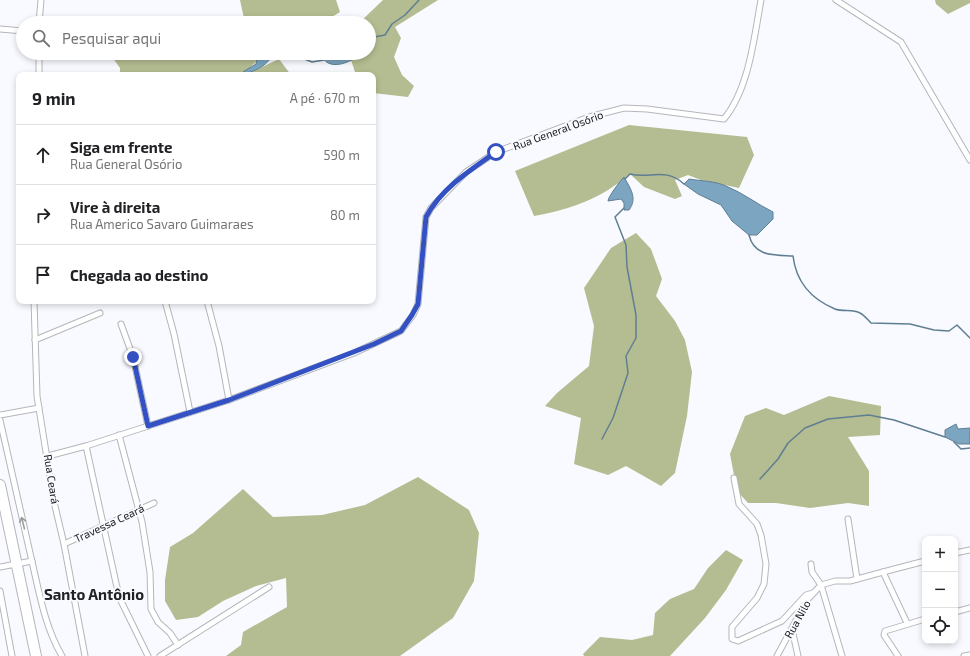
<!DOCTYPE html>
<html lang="pt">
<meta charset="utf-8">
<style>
:root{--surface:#fff;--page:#f6f6f6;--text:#202124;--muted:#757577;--line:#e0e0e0}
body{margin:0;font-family:"Exo 2",sans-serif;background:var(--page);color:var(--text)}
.controls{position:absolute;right:12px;bottom:12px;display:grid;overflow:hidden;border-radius:8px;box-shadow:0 2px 6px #0003}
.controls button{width:36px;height:36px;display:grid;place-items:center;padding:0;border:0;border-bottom:1px solid var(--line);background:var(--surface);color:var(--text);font:20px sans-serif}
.stop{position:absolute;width:12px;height:12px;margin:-9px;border:3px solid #3351c2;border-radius:50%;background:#fff}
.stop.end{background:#3351c2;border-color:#fff;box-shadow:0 1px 4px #0008}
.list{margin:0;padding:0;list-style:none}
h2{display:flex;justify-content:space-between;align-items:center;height:52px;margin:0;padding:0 16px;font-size:17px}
h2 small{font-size:13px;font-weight:400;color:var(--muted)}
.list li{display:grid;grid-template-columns:26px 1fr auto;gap:12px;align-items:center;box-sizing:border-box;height:60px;padding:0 16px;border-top:1px solid var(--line)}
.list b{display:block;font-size:15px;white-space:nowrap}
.list p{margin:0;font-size:13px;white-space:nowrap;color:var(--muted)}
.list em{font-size:13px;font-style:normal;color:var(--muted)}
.icon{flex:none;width:22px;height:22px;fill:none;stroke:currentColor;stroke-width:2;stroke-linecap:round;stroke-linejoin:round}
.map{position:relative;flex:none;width:970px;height:656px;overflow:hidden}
.search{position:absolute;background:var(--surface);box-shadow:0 2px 6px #0003;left:16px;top:16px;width:360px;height:44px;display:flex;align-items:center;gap:10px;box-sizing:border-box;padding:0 14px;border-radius:22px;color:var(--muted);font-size:15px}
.panel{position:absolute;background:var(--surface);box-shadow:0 2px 6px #0003;left:16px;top:72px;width:360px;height:232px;border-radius:8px}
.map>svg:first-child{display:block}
</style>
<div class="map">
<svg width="970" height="656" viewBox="0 0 970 656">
<rect width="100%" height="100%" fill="#f8faff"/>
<!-- forest -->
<g fill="#b4bd91">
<path d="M240 0H336L340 12 322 23H245Z"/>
<path d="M383 0H438L395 27 401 38 394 57 402 75 414 86 408 97 373 93V75H356L351 60 362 53H369V23H359Z"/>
<path d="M935 0H970V3L948 14 936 4Z"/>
<path d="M156 53H221L226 57 248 56 258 60 243 74 249 73 279 59 291 75H120V68L110 54 141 57Z"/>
<path d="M629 125 747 137 754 155 739 188 701 180 688 175 675 180 682 196 675 199 644 187 630 174C600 199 572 209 534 216L515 171Z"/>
<path d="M636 233 651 249 662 279 656 296 675 321 685 340 692 372 687 416 675 473 661 486 626 466 608 475 574 464 581 418 545 406 557 393 589 366 594 326 584 288 611 248Z"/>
<path d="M829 396 881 406 880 435 848 437 869 471V506L848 503 810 508 776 503H748L737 491 730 454 745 416 766 408 784 415Z"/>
<path d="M418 477 469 510 479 533 474 581 453 618 400 656H226L241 645 243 632 287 607 286 578 256 586 223 601 198 617 176 620 165 601V580L170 547 193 533 243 489 273 517 322 515 365 505Z"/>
<path d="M726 550 743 560 726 590 705 618 670 656H584L583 654 600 637 632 640 653 635 655 613 670 599 694 589 708 568Z"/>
</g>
<!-- water -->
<g fill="#7ba5c1" stroke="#607e92">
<path d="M269 53 271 58C264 67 254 72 242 74L243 72 256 64 258 55Z"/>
<path d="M321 53H362C351 63 326 73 321 53Z"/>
<path d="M624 177C630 188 638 198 629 210H624V203L621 199 608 201C608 197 620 181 624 177Z"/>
<path d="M689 179C701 181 715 181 726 186 743 193 757 204 773 212V219L757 235H749L732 221 721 205 698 194 684 184Z"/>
<path d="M956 424 958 429 970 428V444H959L945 437V430Z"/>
</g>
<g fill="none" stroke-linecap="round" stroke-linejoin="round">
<!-- stream -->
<g stroke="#607e92" stroke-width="1.5">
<path d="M369 38 385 35 392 24 405 15 419 0"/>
<path d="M289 53 312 62 324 60"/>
<path d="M270 55 272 53"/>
<path d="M625 179 630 174C649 179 666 167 684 184"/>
<path d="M749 235C754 257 775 255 793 256 796 281 811 299 835 309 843 312 853 309 860 313 864 315 868 320 871 323L910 324 934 330 949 331 957 325 970 338"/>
<path d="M602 439 613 418 628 373 626 356 636 338V315L627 267 626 245 615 217 624 208"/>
<path d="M954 442 961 449 970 448"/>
<path d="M760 479 778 459 788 443 805 428 828 419 869 415 894 420 945 437"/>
</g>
<defs>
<g id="street">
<path d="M836 0 901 42 970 160"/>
<path d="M39 23 41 0"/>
<path d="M0 29 23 31"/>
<path d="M39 75V53"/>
<path d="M34 301 37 396 54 502 64 544 85 656"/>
<path d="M165 301 174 334 190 412"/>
<path d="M207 301 219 346 229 400"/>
<path d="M121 324 133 357 148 426"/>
<path d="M35 340 100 313"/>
<path d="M0 415 39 408"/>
<path d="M0 420C11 469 22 518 33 566 40 597 46 629 62 656"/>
<path d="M119 435 142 522 150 572 151 609 158 622 170 633 178 645"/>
<path d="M86 446 116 583 120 599 148 656"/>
<path d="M48 456 86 446 229 400 354 353 401 331 413 315 418 304 426 217 431 208 466 172 496 152 589 117 624 108 647 109 724 119C749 89 754 38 761 0"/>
<path d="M734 478 739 504 757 524 761 535 766 564 764 584 757 598 732 627V639L738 641 782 621 806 595 813 593"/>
<path d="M848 519 857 579"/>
<path d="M64 544 154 503"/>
<path d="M955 553 970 550"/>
<path d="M811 564 812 572 821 585 842 656"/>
<path d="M0 567 32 561"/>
<path d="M0 591 12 656"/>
<path d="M955 612 970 608"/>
<path d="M907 623 883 572 925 561"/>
<path d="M792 629 798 656"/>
<path d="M160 656 269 587"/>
<path d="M777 656 807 600 821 585 835 581H850L883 572"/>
<path d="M898 656 884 635 885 631 925 619"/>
<path d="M964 656 970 655"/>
</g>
<path id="highway" d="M0 485 36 656"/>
</defs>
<!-- street casing -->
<use href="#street" stroke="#b4b6ba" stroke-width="7"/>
<!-- highway casing -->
<use href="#highway" stroke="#b4b6ba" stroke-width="12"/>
<!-- street -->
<use href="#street" stroke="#fff" stroke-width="5"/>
<!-- highway -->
<use href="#highway" stroke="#fff" stroke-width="10"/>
</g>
<!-- one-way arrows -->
<defs><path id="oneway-shaft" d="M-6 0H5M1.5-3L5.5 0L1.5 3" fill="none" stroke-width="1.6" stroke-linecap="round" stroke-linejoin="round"/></defs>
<use stroke="#9b9c9c" href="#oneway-shaft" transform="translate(23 523) rotate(-104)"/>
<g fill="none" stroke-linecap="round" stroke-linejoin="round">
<!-- route -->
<path stroke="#3351c2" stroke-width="5" d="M133 357 148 426 229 400 374 344 401 331 412 315 418 304 426 217C441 189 470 170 496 152"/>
</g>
<g text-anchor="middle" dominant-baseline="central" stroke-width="4" stroke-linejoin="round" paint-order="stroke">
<!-- street labels -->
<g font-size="11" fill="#212223" stroke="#f8faff">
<text transform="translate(558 130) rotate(-20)">Rua General Osório</text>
<text transform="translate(52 479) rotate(81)">Rua Ceará</text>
<text transform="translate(109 523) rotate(-25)">Travessa Ceará</text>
<text transform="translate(797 619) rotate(-61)">Rua Nilo</text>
</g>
<!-- district labels -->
<g font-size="15" font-weight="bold" fill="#212223" stroke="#f8faff">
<text x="94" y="594">Santo Antônio</text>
</g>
</g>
</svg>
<div class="controls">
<button>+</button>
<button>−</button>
<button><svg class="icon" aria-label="locate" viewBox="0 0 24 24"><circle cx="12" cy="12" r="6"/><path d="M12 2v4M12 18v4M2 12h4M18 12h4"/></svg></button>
</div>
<div class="stop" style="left:496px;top:152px"></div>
<div class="stop end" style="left:133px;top:357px"></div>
<div class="search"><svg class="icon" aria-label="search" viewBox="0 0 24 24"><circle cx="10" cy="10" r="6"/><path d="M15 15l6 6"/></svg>Pesquisar aqui</div>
<section class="panel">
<h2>9 min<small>A pé · 670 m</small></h2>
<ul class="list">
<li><svg class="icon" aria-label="ahead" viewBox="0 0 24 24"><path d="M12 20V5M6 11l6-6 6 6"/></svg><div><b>Siga em frente</b><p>Rua General Osório</p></div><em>590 m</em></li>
<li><svg class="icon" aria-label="right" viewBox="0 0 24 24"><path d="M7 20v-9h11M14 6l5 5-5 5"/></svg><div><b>Vire à direita</b><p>Rua Americo Savaro Guimaraes</p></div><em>80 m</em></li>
<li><svg class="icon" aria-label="arrive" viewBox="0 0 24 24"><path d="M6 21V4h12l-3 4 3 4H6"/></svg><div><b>Chegada ao destino</b></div></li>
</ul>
</section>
</div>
